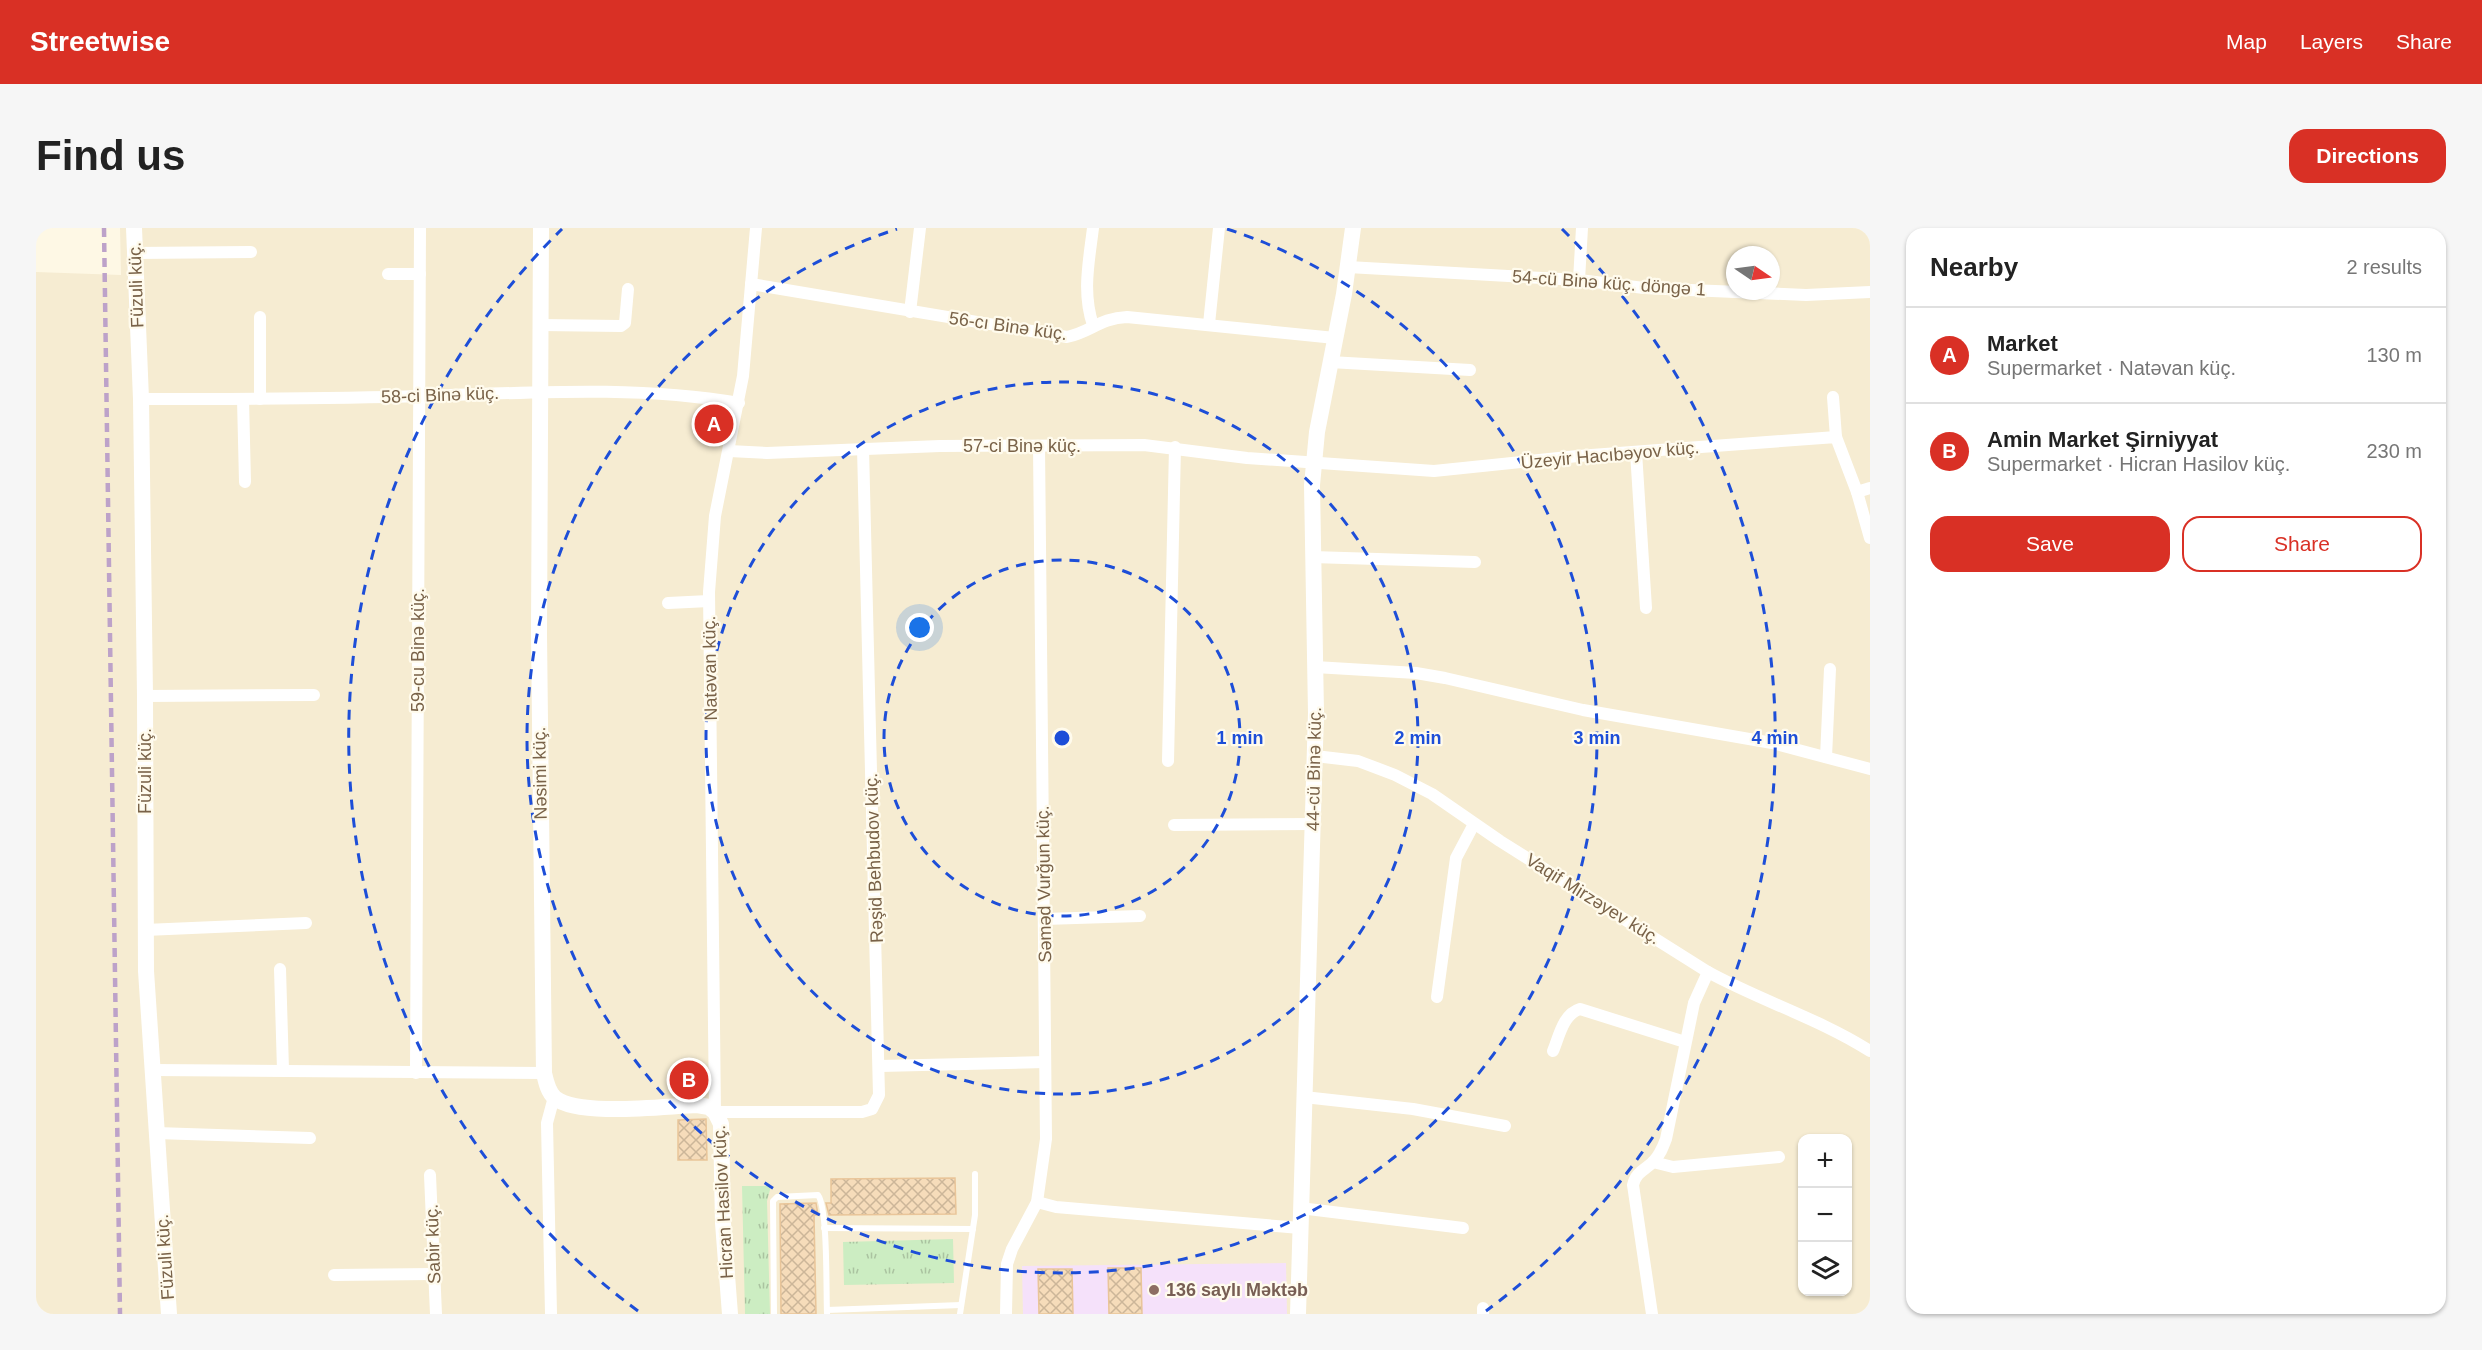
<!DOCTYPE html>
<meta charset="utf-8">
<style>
:root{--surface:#fff;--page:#f6f6f6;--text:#222;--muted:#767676;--line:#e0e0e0;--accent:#d93025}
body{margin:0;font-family:Helvetica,sans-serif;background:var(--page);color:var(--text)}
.controls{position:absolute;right:18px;bottom:18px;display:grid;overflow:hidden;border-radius:12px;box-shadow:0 2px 4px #0004}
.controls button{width:54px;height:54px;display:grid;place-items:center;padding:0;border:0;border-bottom:2px solid var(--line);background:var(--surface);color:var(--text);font:30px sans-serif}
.compass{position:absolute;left:1690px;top:18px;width:54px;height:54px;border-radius:50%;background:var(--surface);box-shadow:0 2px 4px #0004;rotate:103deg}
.you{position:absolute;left:884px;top:400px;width:21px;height:21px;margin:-15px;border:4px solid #fff;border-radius:50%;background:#1a73e8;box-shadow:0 0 0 9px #1a73e833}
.badge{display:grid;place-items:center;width:39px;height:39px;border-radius:50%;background:var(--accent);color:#fff;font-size:20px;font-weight:700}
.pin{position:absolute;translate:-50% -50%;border:3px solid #fff;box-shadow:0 2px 6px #0006}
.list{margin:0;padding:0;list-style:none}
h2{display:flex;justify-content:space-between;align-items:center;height:78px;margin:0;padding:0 24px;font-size:26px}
h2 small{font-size:20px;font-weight:400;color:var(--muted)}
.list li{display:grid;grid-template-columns:39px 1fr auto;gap:18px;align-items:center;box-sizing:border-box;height:96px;padding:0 24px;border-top:2px solid var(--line)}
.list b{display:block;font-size:22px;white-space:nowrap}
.list p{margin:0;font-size:20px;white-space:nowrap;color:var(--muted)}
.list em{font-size:20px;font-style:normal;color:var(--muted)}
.actions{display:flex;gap:12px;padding:18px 24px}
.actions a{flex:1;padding:14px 0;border:2px solid var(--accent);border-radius:18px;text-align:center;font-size:21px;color:var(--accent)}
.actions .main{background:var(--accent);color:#fff}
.icon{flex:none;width:33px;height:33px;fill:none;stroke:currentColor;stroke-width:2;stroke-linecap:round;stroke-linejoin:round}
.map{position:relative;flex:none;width:1834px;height:1086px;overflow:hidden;border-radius:18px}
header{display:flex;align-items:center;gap:36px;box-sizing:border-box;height:84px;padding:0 30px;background:var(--accent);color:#fff}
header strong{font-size:28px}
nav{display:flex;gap:33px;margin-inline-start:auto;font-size:21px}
.intro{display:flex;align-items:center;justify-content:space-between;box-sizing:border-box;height:144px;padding:0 36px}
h1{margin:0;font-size:42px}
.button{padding:15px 27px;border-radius:18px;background:var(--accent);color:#fff;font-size:21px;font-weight:700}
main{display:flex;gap:36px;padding:0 36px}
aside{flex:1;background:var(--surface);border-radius:18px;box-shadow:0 2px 4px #0004}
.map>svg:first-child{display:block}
</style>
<header>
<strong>Streetwise</strong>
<nav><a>Map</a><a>Layers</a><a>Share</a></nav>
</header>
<div class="intro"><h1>Find us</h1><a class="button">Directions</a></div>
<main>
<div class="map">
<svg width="1834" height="1086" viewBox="0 0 1834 1086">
<defs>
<pattern id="grass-tufts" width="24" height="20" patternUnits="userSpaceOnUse" patternTransform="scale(1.5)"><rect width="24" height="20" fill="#ccedc2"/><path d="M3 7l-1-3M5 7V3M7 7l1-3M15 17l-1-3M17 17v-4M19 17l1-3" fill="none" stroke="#aac3a0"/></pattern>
<pattern id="building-cross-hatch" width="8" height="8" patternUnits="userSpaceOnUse" patternTransform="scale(1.5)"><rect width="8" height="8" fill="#f6dcba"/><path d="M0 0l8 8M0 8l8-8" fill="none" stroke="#ccb699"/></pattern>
</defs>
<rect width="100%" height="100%" fill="#fef8e5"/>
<!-- residential -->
<path fill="#f6ecd2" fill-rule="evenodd" d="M84 0H1834V1086H0V44L85 47ZM1699 27H1735V63H1699ZM1766 910H1812V1064H1766Z"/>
<!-- education -->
<path fill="#f5e1fa" d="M1250 1035 1251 1086H987L986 1038Z"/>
<!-- grass -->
<g fill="url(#grass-tufts)">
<path d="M706 958H735L731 973 734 1086H709Z"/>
<path d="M917 1011 918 1055 808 1057 807 1014Z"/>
</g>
<!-- building -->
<g fill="url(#building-cross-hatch)" stroke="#e9c599" stroke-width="1.5">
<path d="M670 891 671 932H642V892Z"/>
<path d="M919 950 920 986 793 987 790 975H795V951Z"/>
<path d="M780 975 782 987H778L780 1086H745L744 976Z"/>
<path d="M1072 1040H1105L1106 1086H1073Z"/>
<path d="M1002 1041H1036L1037 1086H1003Z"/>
</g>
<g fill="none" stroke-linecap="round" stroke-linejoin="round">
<!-- lane -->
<g stroke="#fff" stroke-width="6">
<path d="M788 1000 937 1001"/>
<path d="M791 1082 925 1077"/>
<path d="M738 1086 737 973 741 969 782 967C792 980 790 1064 791 1086"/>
<path d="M924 1086 939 987V946"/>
</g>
<!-- street -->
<g stroke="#fff" stroke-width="12">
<path d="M720 0 707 148 679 288 673 364 679 884H826L836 881 843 867 827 220"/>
<path d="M98 25 215 24"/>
<path d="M1312 39 1543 52 1608 60 1770 67 1834 64"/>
<path d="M352 46H384"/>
<path d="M1543 52 1546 0"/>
<path d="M715 56 1031 109C1055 104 1064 90 1091 89L1299 110"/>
<path d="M874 84 884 0"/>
<path d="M1173 96 1183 0"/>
<path d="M505 97 585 98 589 95 592 61"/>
<path d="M1057 97C1046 65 1053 33 1057 0"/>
<path d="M1294 134 1434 142"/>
<path d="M1797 169 1800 209"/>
<path d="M105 171C198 171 292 171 386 168 491 165 599 157 703 175"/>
<path d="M207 171 209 254"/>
<path d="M224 171V89"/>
<path d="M693 223 731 225 904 218 1108 217 1211 230 1398 243 1542 228 1800 209 1821 264 1834 260"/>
<path d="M1600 224 1610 380"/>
<path d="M1821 264 1834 310"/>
<path d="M1276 329 1439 334"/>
<path d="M632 375 673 373"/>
<path d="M1279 439 1380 445 1409 450 1547 482 1736 515 1834 541"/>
<path d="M109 468 278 467"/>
<path d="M1279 528 1322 533 1359 547 1396 566 1464 613 1672 744C1725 773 1784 791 1834 823"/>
<path d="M1790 529 1794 441"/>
<path d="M1132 533 1139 219"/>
<path d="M1138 597 1277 596"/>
<path d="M1008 691 1104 688"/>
<path d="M109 702 270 695"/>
<path d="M244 741 247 842"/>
<path d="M1401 769 1420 630 1438 596"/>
<path d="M1517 823C1523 809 1527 786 1544 781L1649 814"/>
<path d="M844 838 1009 834"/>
<path d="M116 842 508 845"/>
<path d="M380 845 384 0"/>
<path d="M1268 869 1377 881 1469 898"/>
<path d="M120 905 274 910"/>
<path d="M1617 934 1637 939 1743 929"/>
<path d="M394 947 400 1086"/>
<path d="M1001 974 1020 979 1264 1000"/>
<path d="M1264 980 1427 1000"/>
<path d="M298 1047 397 1046"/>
<path d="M515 1086 511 895 518 869"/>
<path d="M970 1086 971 1036 976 1021 1001 974 1010 911 1003 218"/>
<path d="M1447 1086V1080"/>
<path d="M1616 1086 1597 957C1600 944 1609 942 1617 934 1624 927 1627 919 1630 911L1658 775 1672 744"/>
</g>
<!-- secondary -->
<g stroke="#fff" stroke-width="16">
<path d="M98 0 105 171 109 468 110 743 133 1086"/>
<path d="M505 0 503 406 508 845C510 854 512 864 519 870 543 889 629 878 661 877L673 879 679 884 685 896 687 995 694 1086"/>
<path d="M1262 1086 1280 485 1276 257 1281 204 1308 66 1317 0"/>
</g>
<!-- rail -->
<path stroke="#bda2c9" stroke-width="4.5" stroke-dasharray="9 6" stroke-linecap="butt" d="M68 0 84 1086"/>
</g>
<!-- distance rings -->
<g fill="none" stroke="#1d4ed8" stroke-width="3" stroke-dasharray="10 8">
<circle cx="1026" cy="510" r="178"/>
<circle cx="1026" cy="510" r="356"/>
<path d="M1191 1A535 535 0 1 1 861 1"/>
<path d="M602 1083A713 713 0 0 1 526 1M1526 1A713 713 0 0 1 1450 1083"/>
</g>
<!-- markers -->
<circle fill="#8d6e63" stroke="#fffbed" stroke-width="2" cx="1118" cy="1062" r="6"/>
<g text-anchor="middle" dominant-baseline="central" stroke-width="4.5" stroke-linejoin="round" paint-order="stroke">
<!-- street labels -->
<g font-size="18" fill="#796248" stroke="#fffbed">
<text transform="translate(1573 55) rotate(4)">54-cü Binə küç. döngə 1</text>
<text transform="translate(100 57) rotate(-92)">Füzuli küç.</text>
<text transform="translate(972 98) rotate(8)">56-cı Binə küç.</text>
<text transform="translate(404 167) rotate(-2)">58-ci Binə küç.</text>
<text x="986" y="218">57-ci Binə küç.</text>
<text transform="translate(1574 227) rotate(-5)">Üzeyir Hacıbəyov küç.</text>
<text transform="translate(382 422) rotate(-90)">59-cu Binə küç.</text>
<text transform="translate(674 440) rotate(-91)">Natəvan küç.</text>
<text transform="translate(1278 541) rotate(-89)">44-cü Binə küç.</text>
<text transform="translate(109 543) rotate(-90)">Füzuli küç.</text>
<text transform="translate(504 545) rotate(-91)">Nəsimi küç.</text>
<text transform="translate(838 630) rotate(-92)">Rəşid Behbudov küç.</text>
<text transform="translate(1008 656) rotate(-91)">Səməd Vurğun küç.</text>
<text transform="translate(1557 671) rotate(32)">Vaqif Mirzəyev küç.</text>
<text transform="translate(687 974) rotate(-93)">Hicran Hasilov küç.</text>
<text transform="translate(397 1016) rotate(-92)">Sabir küç.</text>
<text transform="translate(129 1029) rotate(-94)">Füzuli küç.</text>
</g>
<!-- education labels -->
<g font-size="18" font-weight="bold" fill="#785e54" stroke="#fffbed" text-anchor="start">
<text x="1130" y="1062">136 saylı Məktəb</text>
</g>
</g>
<circle cx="1026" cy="510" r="9" fill="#1d4ed8" stroke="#fffbed" stroke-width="3"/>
<g font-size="18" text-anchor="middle" font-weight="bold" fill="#1d4ed8" stroke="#fffbed" stroke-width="4.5" stroke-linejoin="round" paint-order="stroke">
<text x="1204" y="516">1 min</text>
<text x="1382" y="516">2 min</text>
<text x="1561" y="516">3 min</text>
<text x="1739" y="516">4 min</text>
</g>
</svg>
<div class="controls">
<button>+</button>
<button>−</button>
<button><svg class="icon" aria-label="layers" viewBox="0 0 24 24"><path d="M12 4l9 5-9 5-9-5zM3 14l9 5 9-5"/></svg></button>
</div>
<svg class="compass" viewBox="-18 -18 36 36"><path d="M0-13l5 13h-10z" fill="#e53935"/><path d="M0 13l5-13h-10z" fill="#767676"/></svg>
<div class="you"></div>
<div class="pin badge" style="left:678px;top:196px">A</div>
<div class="pin badge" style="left:653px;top:852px">B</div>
</div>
<aside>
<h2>Nearby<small>2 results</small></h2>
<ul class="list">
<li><span class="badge">A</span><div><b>Market</b><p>Supermarket · Natəvan küç.</p></div><em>130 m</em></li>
<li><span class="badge">B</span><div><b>Amin Market Şirniyyat</b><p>Supermarket · Hicran Hasilov küç.</p></div><em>230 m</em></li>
</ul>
<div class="actions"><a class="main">Save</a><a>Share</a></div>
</aside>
</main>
